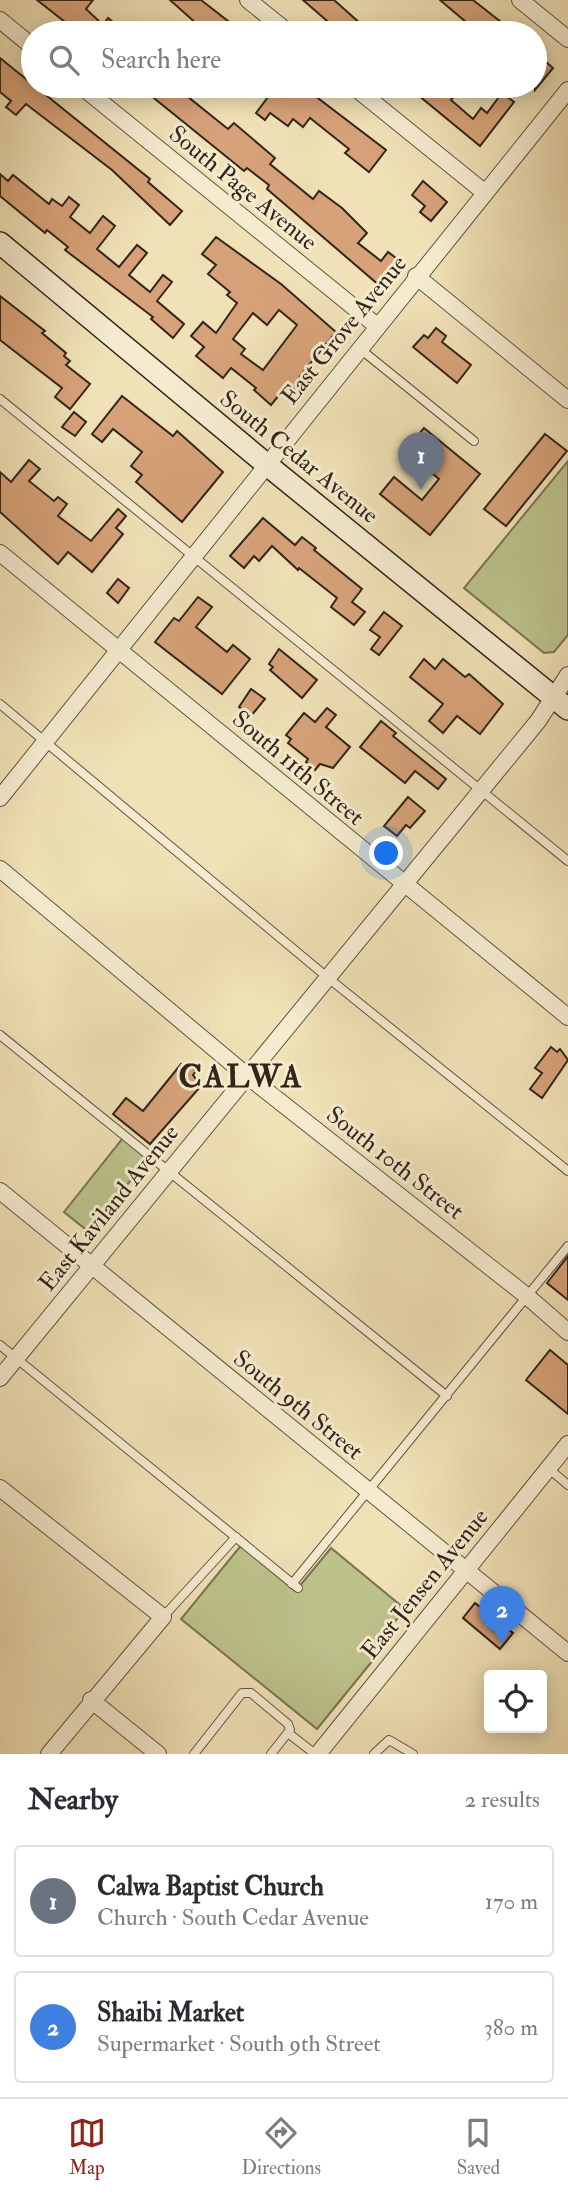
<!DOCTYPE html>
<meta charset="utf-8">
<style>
:root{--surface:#fff;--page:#f2f2f3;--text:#2b2b33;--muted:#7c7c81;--line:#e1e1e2;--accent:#8f2418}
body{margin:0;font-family:"IM FELL Double Pica",serif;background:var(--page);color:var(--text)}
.controls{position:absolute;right:21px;bottom:21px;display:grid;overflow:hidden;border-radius:7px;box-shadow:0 4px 18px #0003}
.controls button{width:63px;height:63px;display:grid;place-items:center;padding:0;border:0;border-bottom:2px solid var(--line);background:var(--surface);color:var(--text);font:35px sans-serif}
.you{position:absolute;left:387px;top:854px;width:24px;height:24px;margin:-18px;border:5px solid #fff;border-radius:50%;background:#1a73e8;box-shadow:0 0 0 10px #1a73e833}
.badge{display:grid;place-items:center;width:46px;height:46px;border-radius:50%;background:var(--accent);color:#fff;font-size:23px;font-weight:700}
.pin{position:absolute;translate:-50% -58px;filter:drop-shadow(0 2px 4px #0008)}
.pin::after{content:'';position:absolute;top:37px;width:24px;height:21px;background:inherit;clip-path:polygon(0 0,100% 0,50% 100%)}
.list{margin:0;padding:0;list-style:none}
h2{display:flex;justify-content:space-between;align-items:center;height:91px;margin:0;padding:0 28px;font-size:30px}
h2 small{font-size:23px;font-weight:400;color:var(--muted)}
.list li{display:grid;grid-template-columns:46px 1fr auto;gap:21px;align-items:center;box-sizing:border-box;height:112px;margin:0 14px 14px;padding:0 14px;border:2px solid var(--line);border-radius:7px}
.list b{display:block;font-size:26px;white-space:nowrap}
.list p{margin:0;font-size:23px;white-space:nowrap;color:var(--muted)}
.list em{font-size:23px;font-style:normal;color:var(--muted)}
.icon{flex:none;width:38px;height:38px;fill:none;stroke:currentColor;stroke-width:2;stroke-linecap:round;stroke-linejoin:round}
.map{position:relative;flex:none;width:568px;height:1754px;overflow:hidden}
.search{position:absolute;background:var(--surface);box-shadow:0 4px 18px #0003;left:21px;right:21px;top:21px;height:77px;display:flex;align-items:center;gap:18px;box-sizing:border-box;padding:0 24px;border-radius:38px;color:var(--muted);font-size:26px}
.sheet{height:343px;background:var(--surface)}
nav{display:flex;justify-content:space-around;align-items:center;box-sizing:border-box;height:98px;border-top:2px solid var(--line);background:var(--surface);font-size:19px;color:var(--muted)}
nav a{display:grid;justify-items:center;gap:4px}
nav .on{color:var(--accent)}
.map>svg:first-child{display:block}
</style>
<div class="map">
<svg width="568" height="1754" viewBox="0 0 568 1754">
<rect width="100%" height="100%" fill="#f0e1b6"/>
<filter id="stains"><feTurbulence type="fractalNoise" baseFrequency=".00286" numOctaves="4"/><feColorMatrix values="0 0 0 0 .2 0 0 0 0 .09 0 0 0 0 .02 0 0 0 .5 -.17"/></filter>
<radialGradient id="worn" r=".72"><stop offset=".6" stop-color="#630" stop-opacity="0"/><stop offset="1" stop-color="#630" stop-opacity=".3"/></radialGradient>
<!-- green -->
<g fill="#bdc28b" stroke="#787452" stroke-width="2">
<path d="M568 461V635L554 652 544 653 464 588Z"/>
<path d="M123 1138 148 1159 89 1232 64 1212Z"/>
<path d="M243 1543 298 1588 331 1548 405 1609 373 1649 378 1654 317 1729 181 1619Z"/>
</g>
<!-- building -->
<g fill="#d7a279" stroke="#33251a" stroke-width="2" fill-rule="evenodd">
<path d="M37 0H93L86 9 103 25 108 18 126 33H79Z"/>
<path d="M170 0H201L233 25 226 33H207Z"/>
<path d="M303 0H334L371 33H341Z"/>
<path d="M440 0H473L515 33H479Z"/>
<path d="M535 52 553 68 535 90Z"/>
<path d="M0 58 150 179 148 182 182 211 170 225 112 170 26 104 16 115 6 107 11 101 0 92Z"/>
<path d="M139 86H187L182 92 228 129 234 123 275 158 270 164 313 199 319 191 342 208 367 233 358 243 381 261 388 252 400 261 380 286 267 189 269 185 247 168 244 171Z"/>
<path d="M262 86H302L386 150 369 172 345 153 349 149 310 118 303 127 293 119 288 126 270 113 265 120 256 113 271 93Z"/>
<path d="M407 86H435L443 92 448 86 457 93 451 100 473 119 481 108 487 113 502 93 514 102 480 146Z"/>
<path d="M0 174 8 181 13 175 49 204 52 199 62 206 69 197 79 205 70 217 90 233 103 216 115 226 97 249 119 267 137 245 147 253 129 275 150 292 163 275 172 282 157 301 184 324 173 338 151 319 153 317 65 250 68 247 47 230 45 233 0 196Z"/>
<path d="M423 181 447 202 431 221 420 212 425 206 412 195Z"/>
<path d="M216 237 281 284 336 332 300 376 305 380 297 390 289 383 271 405 254 390 256 388 231 368 223 378 196 356 204 347 191 336 203 322 216 333 237 303 227 295 230 292 208 274 216 265 202 254ZM279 310 297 325 263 370 241 354 245 349 233 339 253 313 267 325Z"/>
<path d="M0 296 45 331 42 333 66 353 64 356 70 361 66 365 90 384 70 409 55 397 62 388 0 340Z"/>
<path d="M436 328 446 336 442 342 471 365 457 383 413 347 424 335 428 338Z"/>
<path d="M122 396 173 436 177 431 223 472 182 522 136 482 142 475 131 466 142 452 113 429 102 442 92 434Z"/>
<path d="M74 412 86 422 75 436 62 427Z"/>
<path d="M424 428 480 474 430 535 380 494 394 477 422 500 439 479 410 455 413 452 408 448Z"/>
<path d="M545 434 567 451 506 526 484 509Z"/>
<path d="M29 460 40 469 29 481 54 501 58 497 67 504 58 516 91 541 118 509 126 516 116 528 123 534 92 572 68 552 58 564 0 512V472L11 482Z"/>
<path d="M263 518 295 545 302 537 316 548 314 550 362 589 352 602 365 612 354 625 331 607 337 598 299 568 298 570 272 546 259 561 254 556 244 568 230 556Z"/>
<path d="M118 579 129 588 118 603 107 593Z"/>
<path d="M198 597 212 607 196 627 227 652 233 645 250 659 222 694 155 642 174 618 179 621Z"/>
<path d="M384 612 402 626 379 655 371 649 380 637 370 630Z"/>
<path d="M279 649 317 680 302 698 270 670 273 667 269 664Z"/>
<path d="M424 659 435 669 443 659 465 677 469 674 503 704 480 734 457 716 443 733 429 721 443 704 410 677Z"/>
<path d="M251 689 265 699 251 716 239 707Z"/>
<path d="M327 708 336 715 326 727 350 747 333 768 320 764 315 770 306 762 308 759 288 743 291 739 286 735 304 713 315 722Z"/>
<path d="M381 721 396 733 393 736 446 779 438 789 415 771 405 783 360 747Z"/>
<path d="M408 797 425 811 410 828 406 825 397 836 384 826Z"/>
<path d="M551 1047 557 1052 560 1049 568 1060 542 1098 530 1089 542 1073 535 1068Z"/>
<path d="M186 1063 196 1071 193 1075 201 1086 150 1144 113 1114 126 1098 143 1111 181 1064 183 1066Z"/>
<path d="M568 1256V1300L547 1283Z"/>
<path d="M550 1350 568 1365V1414L526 1380Z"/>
<path d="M475 1603 513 1633 500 1649 463 1618Z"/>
</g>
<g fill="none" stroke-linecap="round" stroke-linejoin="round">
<defs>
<g id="service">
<path d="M359 348 474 441"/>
<path d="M0 399 568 861"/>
<path d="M0 704 327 977 568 1171"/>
<path d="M0 1035 447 1396"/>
<path d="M0 1345 298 1588"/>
<path d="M548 1468 568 1485"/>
<path d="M292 1584 568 1246"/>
<path d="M163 1617 236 1537"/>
<path d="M288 1733 315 1754"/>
<path d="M194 1754 242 1693H251L288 1724 290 1730 271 1754"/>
<path d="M374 1754 389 1740 413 1754"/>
</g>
<g id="minor">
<path d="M248 0 289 33"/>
<path d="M520 0 568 39"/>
<path d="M0 20 33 47"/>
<path d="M81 86 377 326"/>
<path d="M353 86 484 192"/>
<path d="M416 276 568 400"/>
<path d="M0 553 568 1017"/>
<path d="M0 798 568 90"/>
<path d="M0 869 246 1075 528 1297 568 1332"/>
<path d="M0 1191 568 1653"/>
<path d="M0 1378 538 721 568 675"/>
<path d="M0 1488 163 1617 49 1754"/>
<path d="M91 1700 158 1754"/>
<path d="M318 1754 568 1444"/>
</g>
<path id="secondary" d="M0 243 266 464 568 709"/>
</defs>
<!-- service casing -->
<use href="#service" stroke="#625441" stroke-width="10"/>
<!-- minor casing -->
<use href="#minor" stroke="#625441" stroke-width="18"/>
<!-- secondary casing -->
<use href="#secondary" stroke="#33251a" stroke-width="24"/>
<!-- service -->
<use href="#service" stroke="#f5ecd0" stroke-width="8"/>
<!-- minor -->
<use href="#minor" stroke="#f5ecd0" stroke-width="16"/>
<!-- secondary -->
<use href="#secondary" stroke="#f5ecd0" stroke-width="21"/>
</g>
<g text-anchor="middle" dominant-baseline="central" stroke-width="6" stroke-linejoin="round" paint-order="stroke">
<!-- street labels -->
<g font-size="24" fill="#33251a" stroke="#f5ecd0">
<text transform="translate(243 188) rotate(39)">South Page Avenue</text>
<text transform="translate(344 330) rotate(-51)">East Grove Avenue</text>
<text transform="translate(299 457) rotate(39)">South Cedar Avenue</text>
<text transform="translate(298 768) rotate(40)">South 11th Street</text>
<text transform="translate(395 1163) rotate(38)">South 10th Street</text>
<text transform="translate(109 1208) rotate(-51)">East Kaviland Avenue</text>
<text transform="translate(298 1405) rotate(39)">South 9th Street</text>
<text transform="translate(425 1584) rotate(-51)">East Jensen Avenue</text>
</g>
<!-- district labels -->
<g font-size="32" font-weight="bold" letter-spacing="2" fill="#33251a" stroke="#f5ecd0">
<text x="241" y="1077">CALWA</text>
</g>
</g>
<rect width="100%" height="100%" filter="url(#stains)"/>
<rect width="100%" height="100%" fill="url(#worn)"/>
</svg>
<div class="controls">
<button><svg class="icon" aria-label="locate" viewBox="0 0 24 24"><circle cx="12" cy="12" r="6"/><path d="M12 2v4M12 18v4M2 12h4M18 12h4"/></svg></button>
</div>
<div class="you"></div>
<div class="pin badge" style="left:421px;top:490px;background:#6b7280">1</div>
<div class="pin badge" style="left:502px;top:1644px;background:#3f7fe0">2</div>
<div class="search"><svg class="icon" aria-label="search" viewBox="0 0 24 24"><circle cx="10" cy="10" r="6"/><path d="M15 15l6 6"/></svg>Search here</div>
</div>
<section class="sheet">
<h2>Nearby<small>2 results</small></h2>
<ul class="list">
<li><span class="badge" style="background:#6b7280">1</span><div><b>Calwa Baptist Church</b><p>Church · South Cedar Avenue</p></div><em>170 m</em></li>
<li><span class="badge" style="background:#3f7fe0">2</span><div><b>Shaibi Market</b><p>Supermarket · South 9th Street</p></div><em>380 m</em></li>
</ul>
</section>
<nav>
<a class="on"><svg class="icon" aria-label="map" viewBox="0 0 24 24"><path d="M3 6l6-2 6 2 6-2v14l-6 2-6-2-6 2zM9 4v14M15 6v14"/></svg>Map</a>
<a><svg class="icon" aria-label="directions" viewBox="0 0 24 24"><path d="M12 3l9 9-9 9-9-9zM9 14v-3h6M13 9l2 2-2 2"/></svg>Directions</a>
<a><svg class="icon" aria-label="saved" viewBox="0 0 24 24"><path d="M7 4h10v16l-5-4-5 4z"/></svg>Saved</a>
</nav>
